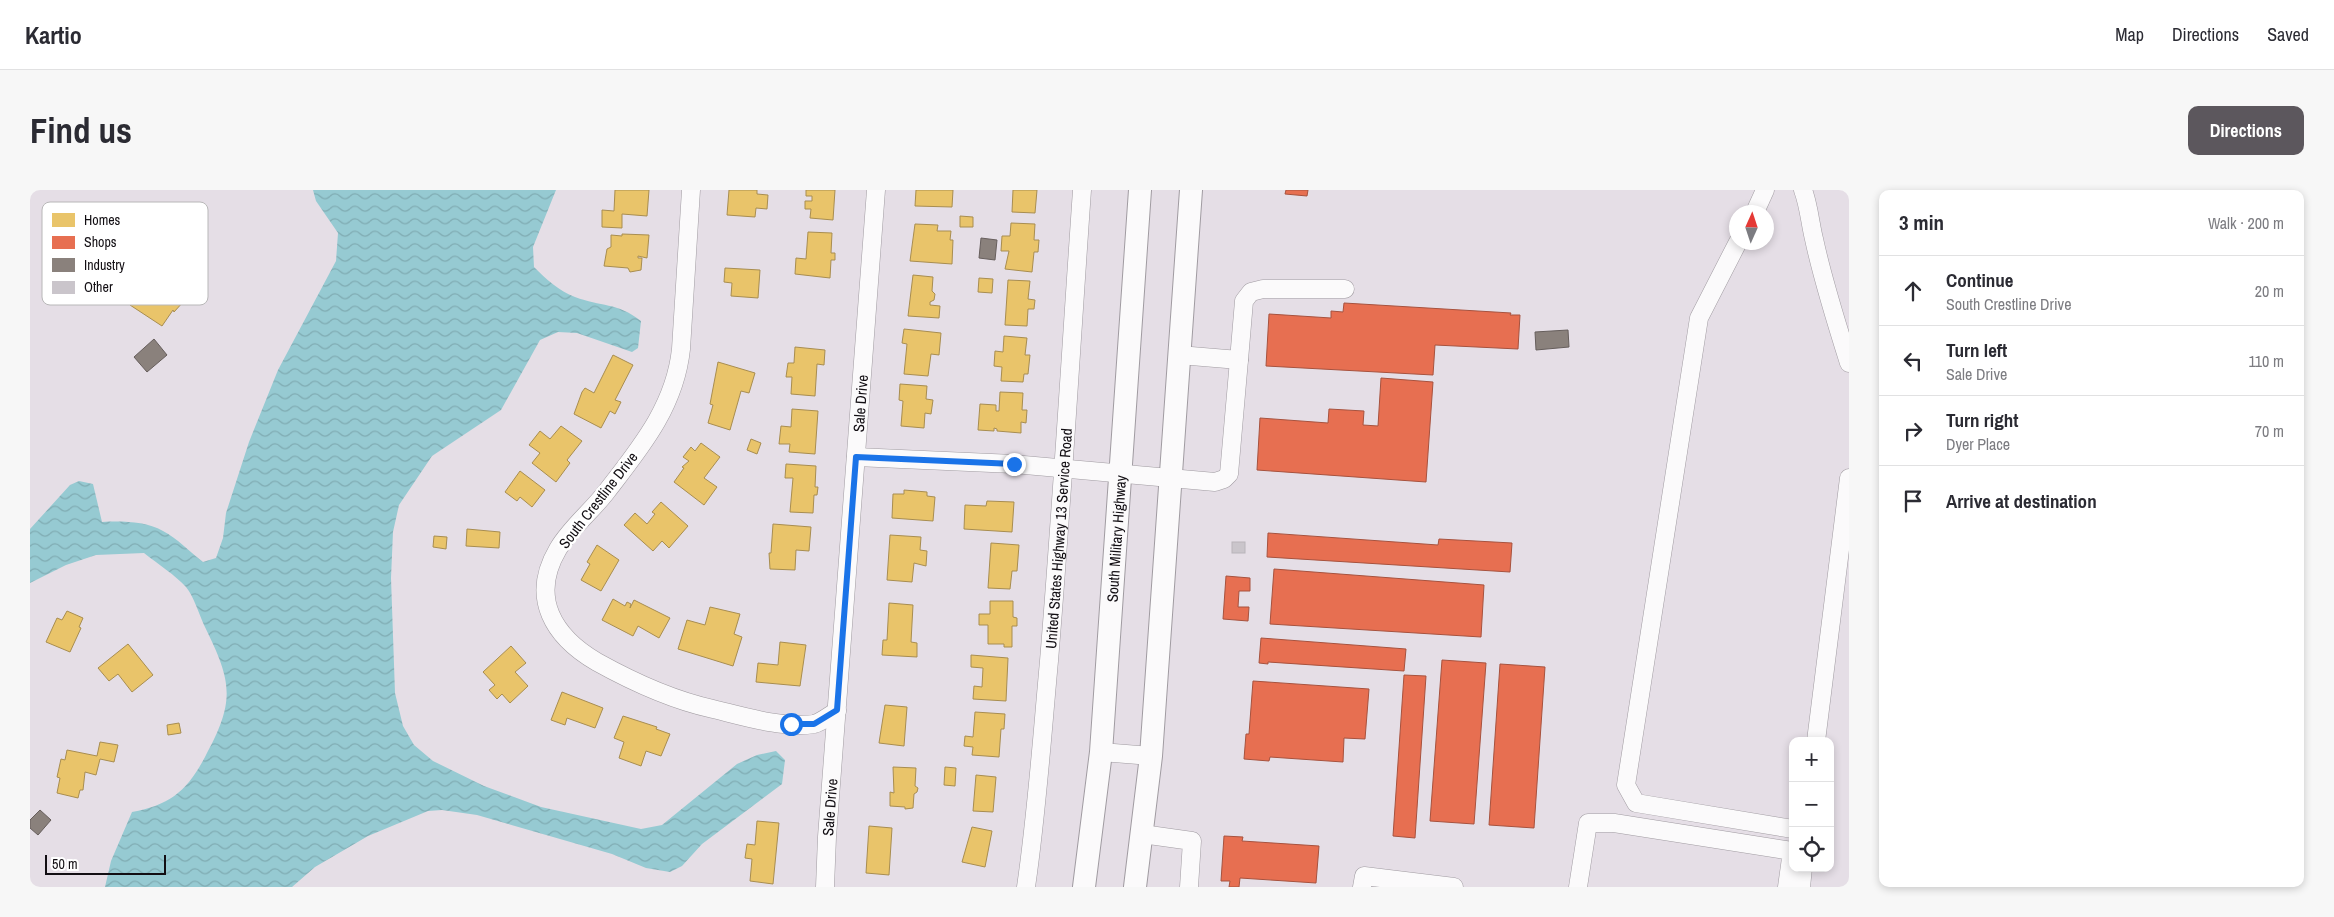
<!DOCTYPE html>
<meta charset="utf-8">
<style>
:root{--surface:#fff;--page:#f7f7f7;--text:#2b2b33;--muted:#7c7c81;--line:#e1e1e2;--accent:#5c575d}
body{margin:0;font-family:"Archivo Narrow",sans-serif;background:var(--page);color:var(--text)}
.controls{position:absolute;right:15px;bottom:15px;display:grid;overflow:hidden;border-radius:10px;box-shadow:0 2px 8px #0003}
.controls button{width:45px;height:45px;display:grid;place-items:center;padding:0;border:0;border-bottom:1px solid var(--line);background:var(--surface);color:var(--text);font:25px sans-serif}
.compass{position:absolute;left:1699px;top:15px;width:45px;height:45px;border-radius:50%;background:var(--surface);box-shadow:0 2px 8px #0003;rotate:3deg}
.scale{position:absolute;left:15px;bottom:12px;width:121px;box-sizing:border-box;padding-left:5px;border:2px solid #120e13;border-top:0;font-size:14px;line-height:18px;white-space:nowrap;color:#120e13;-webkit-text-stroke:4px #fff;paint-order:stroke}
.stop{position:absolute;width:15px;height:15px;margin:-11px;border:4px solid #1a73e8;border-radius:50%;background:#fff}
.stop.end{background:#1a73e8;border-color:#fff;box-shadow:0 1px 5px #0008}
.list{margin:0;padding:0;list-style:none}
h2{display:flex;justify-content:space-between;align-items:center;height:65px;margin:0;padding:0 20px;font-size:21px}
h2 small{font-size:16px;font-weight:400;color:var(--muted)}
.list li{display:grid;grid-template-columns:32px 1fr auto;gap:15px;align-items:center;box-sizing:border-box;height:70px;padding:0 20px;border-top:1px solid var(--line)}
.list b{display:block;font-size:19px;white-space:nowrap}
.list p{margin:0;font-size:16px;white-space:nowrap;color:var(--muted)}
.list em{font-size:16px;font-style:normal;color:var(--muted)}
.icon{flex:none;width:28px;height:28px;fill:none;stroke:currentColor;stroke-width:2;stroke-linecap:round;stroke-linejoin:round}
.map{position:relative;flex:none;width:1819px;height:697px;overflow:hidden;border-radius:10px}
header{display:flex;align-items:center;gap:30px;box-sizing:border-box;height:70px;padding:0 25px;background:var(--surface);border-bottom:1px solid var(--line)}
header strong{font-size:24px}
nav{display:flex;gap:28px;margin-inline-start:auto;font-size:18px}
.intro{display:flex;align-items:center;justify-content:space-between;box-sizing:border-box;height:120px;padding:0 30px}
h1{margin:0;font-size:35px}
.button{padding:12px 22px;border-radius:10px;background:var(--accent);color:#fff;font-size:18px;font-weight:700}
main{display:flex;gap:30px;padding:0 30px}
aside{flex:1;background:var(--surface);border-radius:10px;box-shadow:0 2px 8px #0003}
.map>svg:first-child{display:block}
</style>
<header>
<strong>Kartio</strong>
<nav><a>Map</a><a>Directions</a><a>Saved</a></nav>
</header>
<div class="intro"><h1>Find us</h1><a class="button">Directions</a></div>
<main>
<div class="map">
<svg width="1819" height="697" viewBox="0 0 1819 697">
<defs>
<pattern id="water-waves" width="16" height="10" patternUnits="userSpaceOnUse" patternTransform="scale(1.25)"><rect width="16" height="10" fill="#96cad2"/><path d="M0 5q4-4 8 0t8 0" fill="none" stroke="#80acb3"/></pattern>
</defs>
<rect width="100%" height="100%" fill="#e5dee6"/>
<!-- water -->
<path fill="url(#water-waves)" d="M283 0H526L503 57 504 77C516 89 529 101 545 107 571 117 587 112 611 131L608 158 602 162 547 143 528 142 510 150 471 220 402 266 369 315 363 342 361 388 365 503 373 536 384 555 403 571 454 596 511 617 611 639 632 635 707 574 727 565 746 561 755 570 752 594 672 654 652 676 640 682 616 678 582 664 447 625 412 620 398 621 338 646 285 677 262 697H75L81 671 102 622C140 615 157 601 175 567 206 510 202 492 174 435 169 424 164 407 156 397 145 385 128 374 114 363L66 365 36 375 0 393V339L40 295 49 291 63 294 72 332C91 331 115 331 133 341 147 348 160 362 173 372L186 368 193 348 196 323 219 252 248 180 306 71 308 43 286 11Z"/>
<!-- homes -->
<g fill="#e9c46a" stroke="#a88d50">
<path d="M585 0H619L617 26 592 24V38L572 37V20L584 21Z"/>
<path d="M699 0H727V4L738 5 737 19 726 18 725 27 697 25Z"/>
<path d="M776 0H805L803 30 780 28 781 19H775V11H782V6H776Z"/>
<path d="M886 0H923L922 17 885 16Z"/>
<path d="M983 0H1007L1005 23 982 22Z"/>
<path d="M930 26 943 27V37H930Z"/>
<path d="M981 33 1005 34 1004 50H1009L1008 62H1004L1002 82 975 79 979 61H971L972 46H980Z"/>
<path d="M885 34 908 35 907 41H921L920 50H923L922 74 880 71Z"/>
<path d="M778 42 802 43 801 63H805V70H801L800 88 765 84 766 68 776 69Z"/>
<path d="M592 44 619 45 617 68 608 66V68H612L611 80 600 82 598 78 574 76 577 59 581 57V45L592 46Z"/>
<path d="M695 78 730 80 728 108 701 106 702 93 694 92Z"/>
<path d="M121 80 135 89 133 92 154 105 151 109 154 111 144 122 143 120 132 136 100 115Z"/>
<path d="M883 85 903 87 902 101 905 104 904 110 900 112V115L910 116 909 128 878 126Z"/>
<path d="M949 88 963 89 962 103 948 102Z"/>
<path d="M978 90 1000 91 998 109 1005 110 1004 119H998L997 136 975 135Z"/>
<path d="M874 139 911 143 909 165 901 164 898 186 874 184 877 154 872 153Z"/>
<path d="M974 146 997 148 995 165H1000L998 184H994L993 192 971 191 972 177 964 176 965 161 973 162Z"/>
<path d="M765 157 795 160 794 175 787 174 785 206 761 204 762 187H756L758 173H764Z"/>
<path d="M583 165 603 175 585 210 591 212 585 224 580 221 571 238 544 224 552 202 555 198 564 203Z"/>
<path d="M688 172 725 183 719 203 711 201 700 240 678 233 683 215 680 214Z"/>
<path d="M870 194 897 196 896 209 903 210 901 224 895 223 894 238 871 236 873 211 869 210Z"/>
<path d="M970 202 993 203 992 220H997L996 233 991 232V243L967 241V239L964 238V241L948 240 950 214 966 215V221H969Z"/>
<path d="M762 219 788 221 785 264 759 262 760 254H749L751 236 761 237Z"/>
<path d="M531 236 552 251 537 270 540 273 526 292 502 273 510 263 499 255 510 241 520 249Z"/>
<path d="M721 249 731 253 727 264 717 260Z"/>
<path d="M671 253 690 267 674 288 687 297 674 315 644 292 654 278 652 277 659 271 653 267 661 257 665 261Z"/>
<path d="M756 274 786 276 785 297H788L787 305H784L783 323 760 322 763 288H755Z"/>
<path d="M490 281 515 300 502 317 490 307 487 311 475 302Z"/>
<path d="M874 300 897 302V306L905 307 903 331 862 328 863 304H874Z"/>
<path d="M957 311 984 312 982 342 934 339 935 315 956 316Z"/>
<path d="M631 312 658 336 639 358 632 351 623 361 594 335 605 323 617 334 625 324 622 322Z"/>
<path d="M743 334 781 337 779 361 766 360 765 380 740 379 739 363H741Z"/>
<path d="M437 339 470 342 469 358 436 356Z"/>
<path d="M860 345 891 347 890 360 897 361 896 376 884 373 882 392 857 390Z"/>
<path d="M404 346 417 347 416 359 403 357Z"/>
<path d="M961 353 989 355 987 381H982L980 399 958 398Z"/>
<path d="M567 355 589 370 571 401 551 390 560 374 557 372Z"/>
<path d="M583 409 595 416 597 412 601 414 600 418 604 410 640 428 629 448 608 436 603 446 572 430Z"/>
<path d="M960 411H983V427L987 428V436H982V457H974V454H958V435H949V424H960Z"/>
<path d="M859 413 883 415 881 452 887 453V467L852 465 853 450H857Z"/>
<path d="M680 417 710 424 704 444 712 447 703 476 648 459 657 430 675 435Z"/>
<path d="M37 421 53 428 49 437 51 438 40 462 16 452 27 428 32 430Z"/>
<path d="M750 452 776 455 770 496 726 492 728 473 748 475Z"/>
<path d="M98 454 123 485 102 502 88 484 79 491 68 478Z"/>
<path d="M481 456 496 473 485 482 498 496 480 513 472 504 467 509 459 500 465 495 453 482Z"/>
<path d="M941 465 978 468 976 511 943 509 944 496 952 497 953 478 941 477Z"/>
<path d="M532 502 573 518 565 538 537 528 535 535 521 530Z"/>
<path d="M855 515 877 517 874 556 849 553Z"/>
<path d="M945 522 975 524 974 539H971L969 567 942 565 943 557 934 556 935 546 943 547Z"/>
<path d="M593 526 627 537 626 539 640 544 631 566 616 561 611 576 589 568 594 552 584 548Z"/>
<path d="M149 533 151 543 138 545 137 535Z"/>
<path d="M70 552 88 555 84 572 70 569 66 585 55 582 53 600H50L48 608 27 603 30 588 27 587 31 569 35 570 37 560 67 566Z"/>
<path d="M863 577 886 578 885 596 888 598 887 602 884 604 883 618 875 619V617L860 616V602L864 603Z"/>
<path d="M915 577 926 578 925 596 914 595Z"/>
<path d="M946 585 966 587 963 622 943 621Z"/>
<path d="M727 631 749 633 743 694 720 691 722 669 715 668 717 654 725 655Z"/>
<path d="M839 636 862 638 859 685 836 683Z"/>
<path d="M942 637 962 641 955 677 932 672Z"/>
</g>
<!-- shops -->
<g fill="#e76f51" stroke="#a7523e">
<path d="M1256 0H1278L1277 6 1255 4Z"/>
<path d="M1314 113 1481 123 1480 125H1490L1488 159 1405 155 1403 185 1236 176 1239 124 1301 128V121L1313 122Z"/>
<path d="M1351 188 1403 192 1396 292 1227 280 1230 228 1298 233 1299 219 1334 221 1333 235 1348 236Z"/>
<path d="M1238 343 1408 355 1409 349 1482 353 1480 382 1237 367Z"/>
<path d="M1244 379 1454 395 1451 447 1240 434Z"/>
<path d="M1196 386 1220 388V401H1209L1208 417H1219L1218 431 1193 429Z"/>
<path d="M1231 448 1376 459 1374 481 1238 472V474L1229 473Z"/>
<path d="M1412 470 1456 473 1444 634 1400 631Z"/>
<path d="M1470 474 1515 477 1504 638 1459 635Z"/>
<path d="M1374 485 1396 486 1385 648 1363 646Z"/>
<path d="M1223 491 1339 499 1335 549 1314 548 1313 572 1240 567 1239 571 1214 569 1216 544H1219Z"/>
<path d="M1194 646 1213 647 1212 651 1289 656 1286 693 1210 688 1209 697H1199L1200 691H1191Z"/>
</g>
<!-- industry -->
<g fill="#8a817c" stroke="#665e5c">
<path d="M951 48 967 50 965 70 949 68Z"/>
<path d="M1538 140 1539 157 1506 160 1505 142Z"/>
<path d="M124 149 137 165 117 182 104 167Z"/>
<path d="M10 620 21 630 8 645 0 638V630Z"/>
</g>
<!-- building -->
<rect fill="#cac5cb" stroke="#b9b4ba" x="1202" y="352" width="13" height="11"/>
<g fill="none" stroke-linecap="round" stroke-linejoin="round">
<defs>
<g id="minor">
<path d="M661 0 651 159C645 216 611 257 577 301 562 321 541 337 528 359 499 408 524 447 567 472 603 492 642 510 683 519 712 526 754 539 784 534 792 532 800 525 807 521"/>
<path d="M1773 0C1779 16 1780 33 1784 49 1793 91 1806 132 1819 173"/>
<path d="M1725 22 1735 0"/>
<path d="M1708 52 1669 128 1596 595 1606 613 1763 639"/>
<path d="M1149 165 1209 170 1214 111 1221 102 1233 99H1315"/>
<path d="M826 267 984 274 1185 292 1194 289 1199 284 1209 170"/>
<path d="M1786 551 1819 288"/>
<path d="M1071 562 1121 566"/>
<path d="M1112 644 1162 651 1159 697"/>
<path id="s1" d="M795 697 797 647 846 0"/>
<path id="s2" d="M996 697C1007 622 1012 547 1019 471 1032 314 1041 157 1052 0"/>
<path d="M1332 697 1334 686 1424 697"/>
<path d="M1548 697 1558 633H1584L1762 661 1757 697"/>
<path d="M1771 697 1773 678"/>
</g>
<g id="major">
<path id="s3" d="M1054 697 1071 562 1110 0"/>
<path d="M1105 697 1121 566 1161 0"/>
</g>
</defs>
<!-- minor casing -->
<use href="#minor" stroke="#a09ba1" stroke-width="19"/>
<!-- major casing -->
<use href="#major" stroke="#a09ba1" stroke-width="24"/>
<!-- minor -->
<use href="#minor" stroke="#fbfafb" stroke-width="18"/>
<!-- major -->
<use href="#major" stroke="#fbfafb" stroke-width="22"/>
</g>
<g fill="none" stroke-linecap="round" stroke-linejoin="round">
<!-- route -->
<path stroke="#1a73e8" stroke-width="6" d="M761 534H784L807 520 826 267 984 274"/>
</g>
<g text-anchor="middle" dominant-baseline="central" stroke-width="5" stroke-linejoin="round" paint-order="stroke">
<!-- street labels -->
<g font-size="15" fill="#120e13" stroke="#fff">
<text stroke="none"><textPath href="#s1" startOffset="485">Sale Drive</textPath></text>
<text transform="translate(568 310) rotate(-52)">South Crestline Drive</text>
<text stroke="none"><textPath href="#s2" startOffset="350">United States Highway 13 Service Road</textPath></text>
<text stroke="none"><textPath href="#s3" startOffset="350">South Military Highway</textPath></text>
<text stroke="none"><textPath href="#s1" startOffset="80">Sale Drive</textPath></text>
</g>
</g>
<!-- legend -->
<rect x="12" y="12" width="166" height="103" rx="8" fill="#fff" stroke="#b8b7b8" stroke-width="1"/>
<rect x="22" y="23" width="23" height="14" fill="#e9c46a"/>
<rect x="22" y="46" width="23" height="13" fill="#e76f51"/>
<rect x="22" y="68" width="23" height="14" fill="#8a817c"/>
<rect x="22" y="91" width="23" height="13" fill="#cac5cb"/>
<g font-size="14" fill="#120e13">
<text x="54" y="35">Homes</text>
<text x="54" y="57">Shops</text>
<text x="54" y="80">Industry</text>
<text x="54" y="102">Other</text>
</g>
</svg>
<div class="controls">
<button>+</button>
<button>−</button>
<button><svg class="icon" aria-label="locate" viewBox="0 0 24 24"><circle cx="12" cy="12" r="6"/><path d="M12 2v4M12 18v4M2 12h4M18 12h4"/></svg></button>
</div>
<svg class="compass" viewBox="-18 -18 36 36"><path d="M0-13l5 13h-10z" fill="#e53935"/><path d="M0 13l5-13h-10z" fill="#7c7c81"/></svg>
<div class="scale">50 m</div>
<div class="stop" style="left:761px;top:534px"></div>
<div class="stop end" style="left:984px;top:274px"></div>
</div>
<aside>
<h2>3 min<small>Walk · 200 m</small></h2>
<ul class="list">
<li><svg class="icon" aria-label="ahead" viewBox="0 0 24 24"><path d="M12 20V5M6 11l6-6 6 6"/></svg><div><b>Continue</b><p>South Crestline Drive</p></div><em>20 m</em></li>
<li><svg class="icon" aria-label="left" viewBox="0 0 24 24"><path d="M17 20v-9H6M10 6l-5 5 5 5"/></svg><div><b>Turn left</b><p>Sale Drive</p></div><em>110 m</em></li>
<li><svg class="icon" aria-label="right" viewBox="0 0 24 24"><path d="M7 20v-9h11M14 6l5 5-5 5"/></svg><div><b>Turn right</b><p>Dyer Place</p></div><em>70 m</em></li>
<li><svg class="icon" aria-label="arrive" viewBox="0 0 24 24"><path d="M6 21V4h12l-3 4 3 4H6"/></svg><div><b>Arrive at destination</b></div></li>
</ul>
</aside>
</main>
